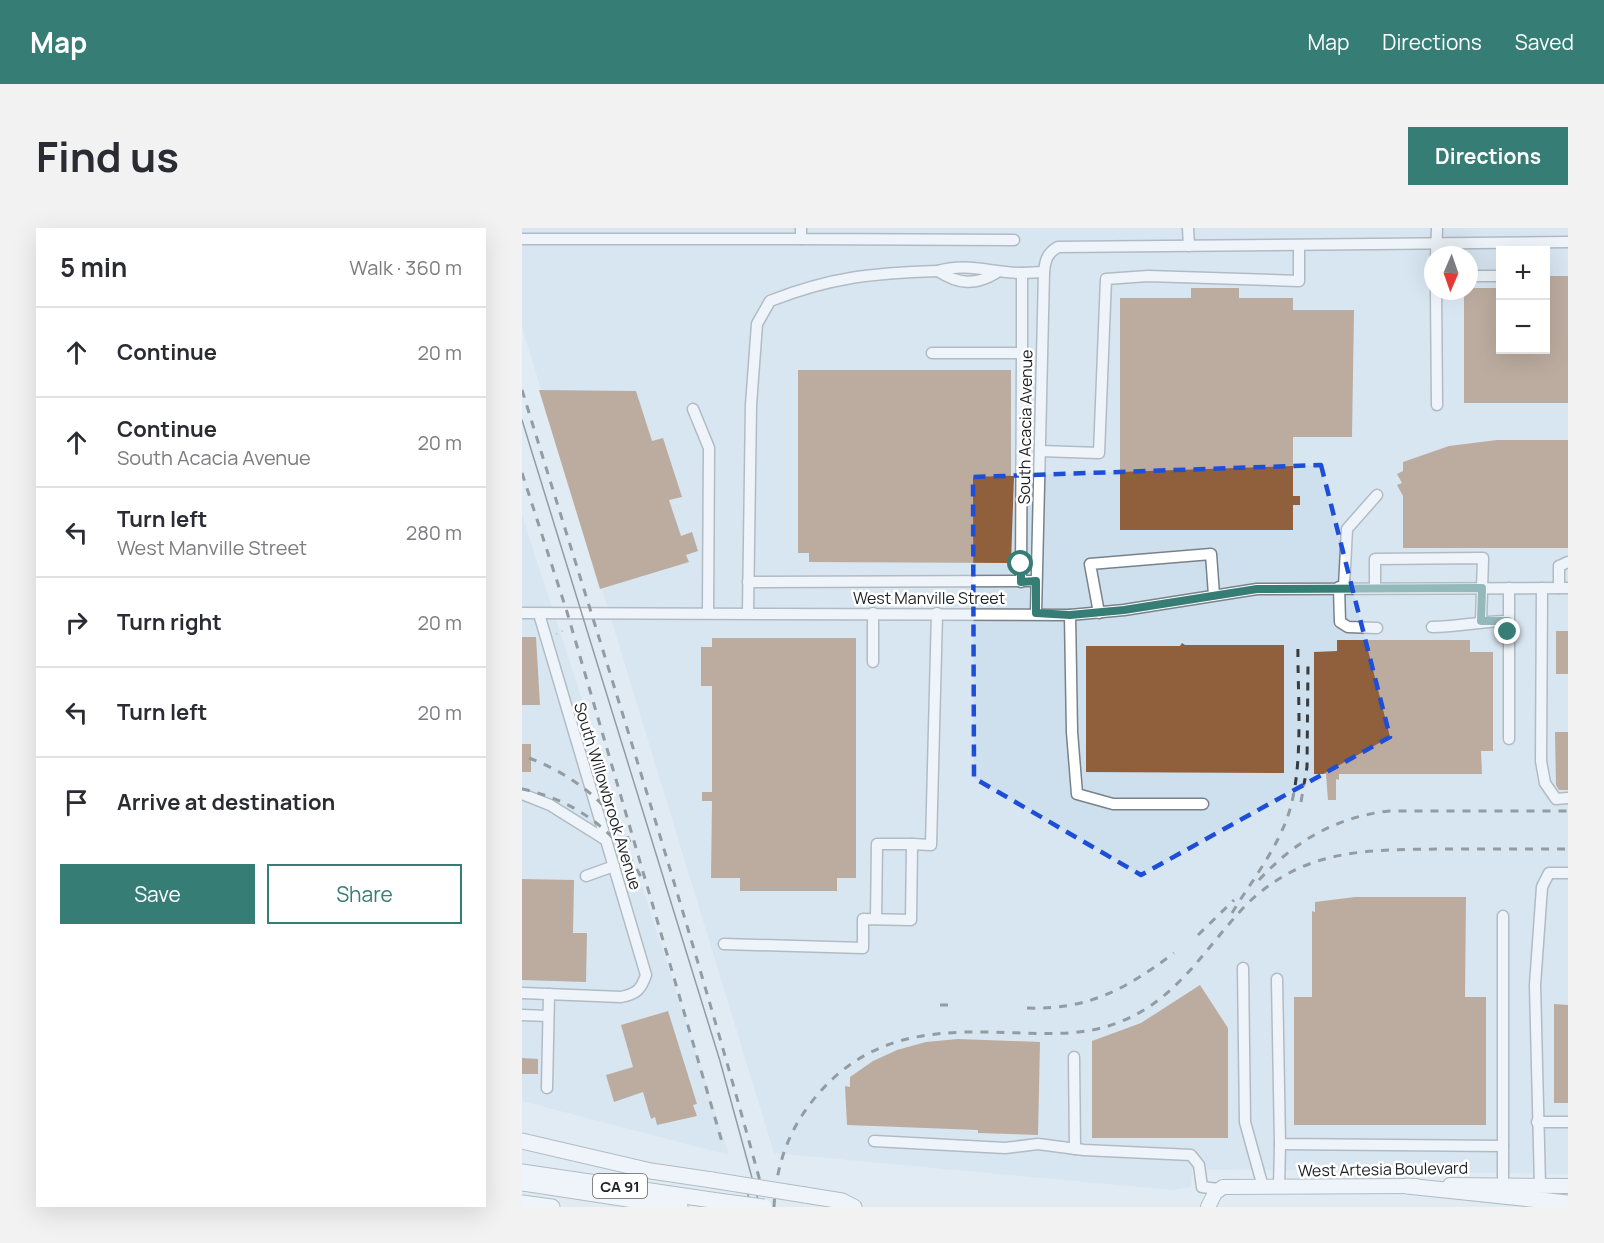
<!DOCTYPE html>
<meta charset="utf-8">
<style>
:root{--surface:#fff;--page:#f2f2f3;--text:#2b2b33;--muted:#7c7c81;--line:#e1e1e2;--accent:#367d76}
body{margin:0;font-family:Manrope,sans-serif;background:var(--page);color:var(--text)}
.controls{position:absolute;right:18px;top:18px;display:grid;overflow:hidden;border-radius:0px;box-shadow:0 6px 24px #0002}
.controls button{width:54px;height:54px;display:grid;place-items:center;padding:0;border:0;border-bottom:2px solid var(--line);background:var(--surface);color:var(--text);font:30px sans-serif}
.compass{position:absolute;left:902px;top:18px;width:54px;height:54px;border-radius:50%;background:var(--surface);box-shadow:0 6px 24px #0002;rotate:182deg}
.stop{position:absolute;width:18px;height:18px;margin:-14px;border:4px solid #367d76;border-radius:50%;background:#fff}
.stop.end{background:#367d76;border-color:#fff;box-shadow:0 2px 6px #0008}
.list{margin:0;padding:0;list-style:none}
h2{display:flex;justify-content:space-between;align-items:center;height:78px;margin:0;padding:0 24px;font-size:26px}
h2 small{font-size:20px;font-weight:400;color:var(--muted)}
.list li{display:grid;grid-template-columns:39px 1fr auto;gap:18px;align-items:center;box-sizing:border-box;height:90px;padding:0 24px;border-top:2px solid var(--line)}
.list b{display:block;font-size:22px;white-space:nowrap}
.list p{margin:0;font-size:20px;white-space:nowrap;color:var(--muted)}
.list em{font-size:20px;font-style:normal;color:var(--muted)}
.actions{display:flex;gap:12px;padding:18px 24px}
.actions a{flex:1;padding:14px 0;border:2px solid var(--accent);border-radius:0px;text-align:center;font-size:21px;color:var(--accent)}
.actions .main{background:var(--accent);color:#fff}
.icon{flex:none;width:33px;height:33px;fill:none;stroke:currentColor;stroke-width:2;stroke-linecap:round;stroke-linejoin:round}
.map{position:relative;flex:none;width:1046px;height:979px;overflow:hidden;border-radius:0px}
header{display:flex;align-items:center;gap:36px;box-sizing:border-box;height:84px;padding:0 30px;background:var(--accent);color:#fff}
header strong{font-size:28px}
nav{display:flex;gap:33px;margin-inline-start:auto;font-size:21px}
.intro{display:flex;align-items:center;justify-content:space-between;box-sizing:border-box;height:144px;padding:0 36px}
h1{margin:0;font-size:42px}
.button{padding:15px 27px;border-radius:0px;background:var(--accent);color:#fff;font-size:21px;font-weight:700}
main{display:flex;gap:36px;padding:0 36px}
aside{flex:1;background:var(--surface);border-radius:0px;box-shadow:0 6px 24px #0002}
.map>svg:first-child{display:block}
</style>
<header>
<strong>Map</strong>
<nav><a>Map</a><a>Directions</a><a>Saved</a></nav>
</header>
<div class="intro"><h1>Find us</h1><a class="button">Directions</a></div>
<main>
<aside>
<h2>5 min<small>Walk · 360 m</small></h2>
<ul class="list">
<li><svg class="icon" aria-label="ahead" viewBox="0 0 24 24"><path d="M12 20V5M6 11l6-6 6 6"/></svg><div><b>Continue</b></div><em>20 m</em></li>
<li><svg class="icon" aria-label="ahead" viewBox="0 0 24 24"><path d="M12 20V5M6 11l6-6 6 6"/></svg><div><b>Continue</b><p>South Acacia Avenue</p></div><em>20 m</em></li>
<li><svg class="icon" aria-label="left" viewBox="0 0 24 24"><path d="M17 20v-9H6M10 6l-5 5 5 5"/></svg><div><b>Turn left</b><p>West Manville Street</p></div><em>280 m</em></li>
<li><svg class="icon" aria-label="right" viewBox="0 0 24 24"><path d="M7 20v-9h11M14 6l5 5-5 5"/></svg><div><b>Turn right</b></div><em>20 m</em></li>
<li><svg class="icon" aria-label="left" viewBox="0 0 24 24"><path d="M17 20v-9H6M10 6l-5 5 5 5"/></svg><div><b>Turn left</b></div><em>20 m</em></li>
<li><svg class="icon" aria-label="arrive" viewBox="0 0 24 24"><path d="M6 21V4h12l-3 4 3 4H6"/></svg><div><b>Arrive at destination</b></div></li>
</ul>
<div class="actions"><a class="main">Save</a><a>Share</a></div>
</aside>
<div class="map">
<svg width="1046" height="979" viewBox="0 0 1046 979">
<rect width="100%" height="100%" fill="#e0ebf4"/>
<!-- built -->
<g fill="#cedfed" fill-rule="evenodd">
<path d="M0 0H1046V946L670 941 669 959 651 962 252 925 0 99ZM978 22H1023V122H978ZM911 27H947V63H911Z"/>
<path d="M0 287 207 927 0 873Z"/>
</g>
<!-- building -->
<g fill="#905f3b">
<path d="M1023 48H1046V175H942V63H947V60H978V122H1023Z"/>
<path d="M669 60H717V70H771V82H832L830 209H771V268H778V277H771V302H598V70H669Z"/>
<path d="M276 142H489V248H492L489 335 287 334V325H276Z"/>
<path d="M17 162 114 163 130 213 141 210 160 269 147 272 159 308 170 304 176 323 164 327 167 334 78 361Z"/>
<path d="M975 212H1046V320H881V268L875 257 880 255 875 246 881 243V234L927 218Z"/>
<rect x="1034" y="403" width="12" height="43"/>
<path d="M0 409H14L18 477H0Z"/>
<path d="M190 410H334V650H315V663H218V650H189L190 573H180V564H190V458H179V419H190Z"/>
<path d="M815 412H948V424H971V523H959L960 546H817V552L814 551V572H806L804 546H792V424L815 423Z"/>
<path d="M660 415 663 417H762V545L564 544V418H658Z"/>
<path d="M1033 504H1046V562H1037L1034 557Z"/>
<rect x="0" y="516" width="9" height="28"/>
<path d="M0 651 52 652 51 705H65L64 754 0 752Z"/>
<path d="M833 669H944L943 769H964V897H772V769H790V683L793 684V674Z"/>
<path d="M678 757 706 800V910H570V813L619 795Z"/>
<path d="M1032 776 1046 777V875H1032Z"/>
<path d="M146 783 175 876 171 877 175 888 135 897 133 889 129 891 121 864 92 874 84 847 111 839 99 797Z"/>
<path d="M436 811 518 814 516 907 456 905V902L325 897 323 858 328 859V849L351 833 375 822 404 814Z"/>
<path d="M0 830 16 831V846H0Z"/>
</g>
<g fill="none" stroke-linecap="round" stroke-linejoin="round">
<defs>
<g id="minor">
<path d="M279 0V11L492 12"/>
<path d="M666 0 667 18"/>
<path d="M0 11H279"/>
<path d="M914 27 915 0"/>
<path d="M474 45C453 58 436 56 416 43 445 34 470 45 500 45"/>
<path d="M947 48H978"/>
<path d="M914 63 915 177"/>
<path d="M410 125H500V45L522 44"/>
<path d="M171 181 187 220 186 384"/>
<path d="M518 223 577 225 584 51 626 48 777 53V17"/>
<path d="M226 354 514 353"/>
<path d="M499 354 500 125"/>
<path d="M817 359 818 394 826 399 855 400"/>
<path d="M822 359 825 301 855 267"/>
<path d="M853 359V331L961 330 959 393"/>
<path d="M987 360V511"/>
<path d="M1020 360 1019 533 1023 555 1034 571 1046 570"/>
<path d="M1037 360V338L1046 334"/>
<path d="M226 384 229 177 235 96 248 73C309 49 351 45 416 43"/>
<path d="M0 385 548 387 602 382 735 361 1046 360"/>
<path d="M514 385 522 44C523 33 525 25 536 19L1046 14"/>
<path d="M577 385 568 336 689 326 692 367"/>
<path d="M548 387 550 504 555 566 591 576H681"/>
<path d="M910 399C936 399 959 393 986 393"/>
<path d="M351 434V385"/>
<path d="M0 566 28 577 84 612"/>
<path d="M64 648 92 638"/>
<path d="M981 688V956"/>
<path d="M354 691 355 616H390"/>
<path d="M202 716 341 720V691L389 692 390 616 409 617 415 385"/>
<path d="M721 740 723 894 741 959"/>
<path d="M755 751 758 916 981 918"/>
<path d="M0 765 99 769C114 766 119 762 124 747L17 386"/>
<path d="M0 787 26 788"/>
<path d="M552 829 553 921"/>
<path d="M25 860 27 766"/>
<path d="M1015 894H1046"/>
<path d="M352 913 483 920 516 916 562 922 669 927 677 937 680 959 696 961"/>
<path d="M1018 957 1013 757 1020 659 1027 645H1046"/>
<path d="M757 959 758 916"/>
</g>
<g id="major">
<path d="M928 957 1046 958"/>
<path d="M686 979 693 965 701 959 894 958"/>
</g>
<g id="highway">
<path d="M0 913 129 943 190 952"/>
<path d="M0 944 196 973"/>
<path d="M0 955 158 979"/>
<path d="M885 958 1046 975"/>
<path d="M283 967 320 973 332 979"/>
<path d="M0 975 30 979"/>
</g>
</defs>
<!-- minor casing -->
<use href="#minor" stroke="#79828a" stroke-width="13"/>
<!-- major casing -->
<use href="#major" stroke="#79828a" stroke-width="16"/>
<!-- highway casing -->
<use href="#highway" stroke="#79828a" stroke-width="17"/>
<!-- path -->
<path stroke="#969fa5" stroke-width="2" stroke-dasharray="1.5 4.5" stroke-linecap="butt" d="M34 406 45 401"/>
<!-- minor -->
<use href="#minor" stroke="#fff" stroke-width="10"/>
<!-- major -->
<use href="#major" stroke="#fff" stroke-width="14"/>
<!-- highway -->
<use href="#highway" stroke="#fff" stroke-width="15"/>
<!-- tram -->
<g stroke="#373c40" stroke-width="1.5">
<path d="M0 192 198 833 238 979"/>
<path d="M223 955 229 979"/>
</g>
<!-- rail -->
<g stroke="#373c40" stroke-width="3" stroke-dasharray="8 8" stroke-linecap="butt">
<path d="M0 162C84 434 171 704 245 979"/>
<path d="M0 245 45 384 200 914"/>
<path d="M7 530C49 546 87 574 108 614"/>
<path d="M0 561C50 571 96 603 119 649"/>
<path d="M779 574 785 539 786 436"/>
<path d="M737 652C773 613 814 589 867 583H1046"/>
<path d="M710 685C727 657 749 629 762 598 784 548 775 470 776 415"/>
<path d="M676 707 712 672"/>
<path d="M418 777H426"/>
<path d="M505 780C567 782 604 761 652 725"/>
<path d="M252 979C254 935 268 898 297 865 353 801 421 802 500 805 532 806 564 807 595 795 655 773 682 721 724 677 784 618 849 622 926 621 966 621 1006 621 1046 621"/>
</g>
<defs>
<g id="highway-bridge">
<path d="M190 952 283 967"/>
<path d="M196 973 242 979"/>
</g>
</defs>
<!-- highway-bridge casing -->
<use href="#highway-bridge" stroke="#79828a" stroke-width="17" stroke-linecap="butt"/>
<!-- highway-bridge -->
<use href="#highway-bridge" stroke="#fff" stroke-width="15"/>
</g>
<g fill="none" stroke-linecap="round" stroke-linejoin="round">
<!-- route -->
<path stroke="#367d76" stroke-width="8" d="M499 336V354L514 353V385L548 387 602 382 735 361 960 360 959 393H986V404"/>
</g>
<!-- marked area -->
<path d="M0 0H1046V979H0ZM799 237 868 509 619 647 452 550 451 249Z" fill="#e0ebf4" fill-opacity=".55" fill-rule="evenodd"/>
<path fill="none" stroke="#1d4ed8" stroke-width="4.5" stroke-dasharray="12 8" stroke-linejoin="round" d="M799 237 868 509 619 647 452 550 451 249Z"/>
<g text-anchor="middle" dominant-baseline="central" stroke-width="5" stroke-linejoin="round" paint-order="stroke">
<!-- shield labels -->
<rect fill="#fff" stroke="#606365" stroke-width="1.5" x="71" y="946" width="54" height="24" rx="4.5"/>
<g font-size="15" font-weight="bold" fill="#1c2023">
<text x="98" y="958">CA 91</text>
</g>
<!-- street labels -->
<g font-size="16" fill="#1c2023" stroke="#fff">
<text transform="translate(503 199) rotate(-89)">South Acacia Avenue</text>
<text x="407" y="370">West Manville Street</text>
<text transform="translate(86 568) rotate(73)">South Willowbrook Avenue</text>
<text transform="translate(861 941) rotate(-1)">West Artesia Boulevard</text>
</g>
</g>
</svg>
<div class="controls">
<button>+</button>
<button>−</button>
</div>
<svg class="compass" viewBox="-18 -18 36 36"><path d="M0-13l5 13h-10z" fill="#e53935"/><path d="M0 13l5-13h-10z" fill="#7c7c81"/></svg>
<div class="stop" style="left:499px;top:336px"></div>
<div class="stop end" style="left:986px;top:404px"></div>
</div>
</main>
